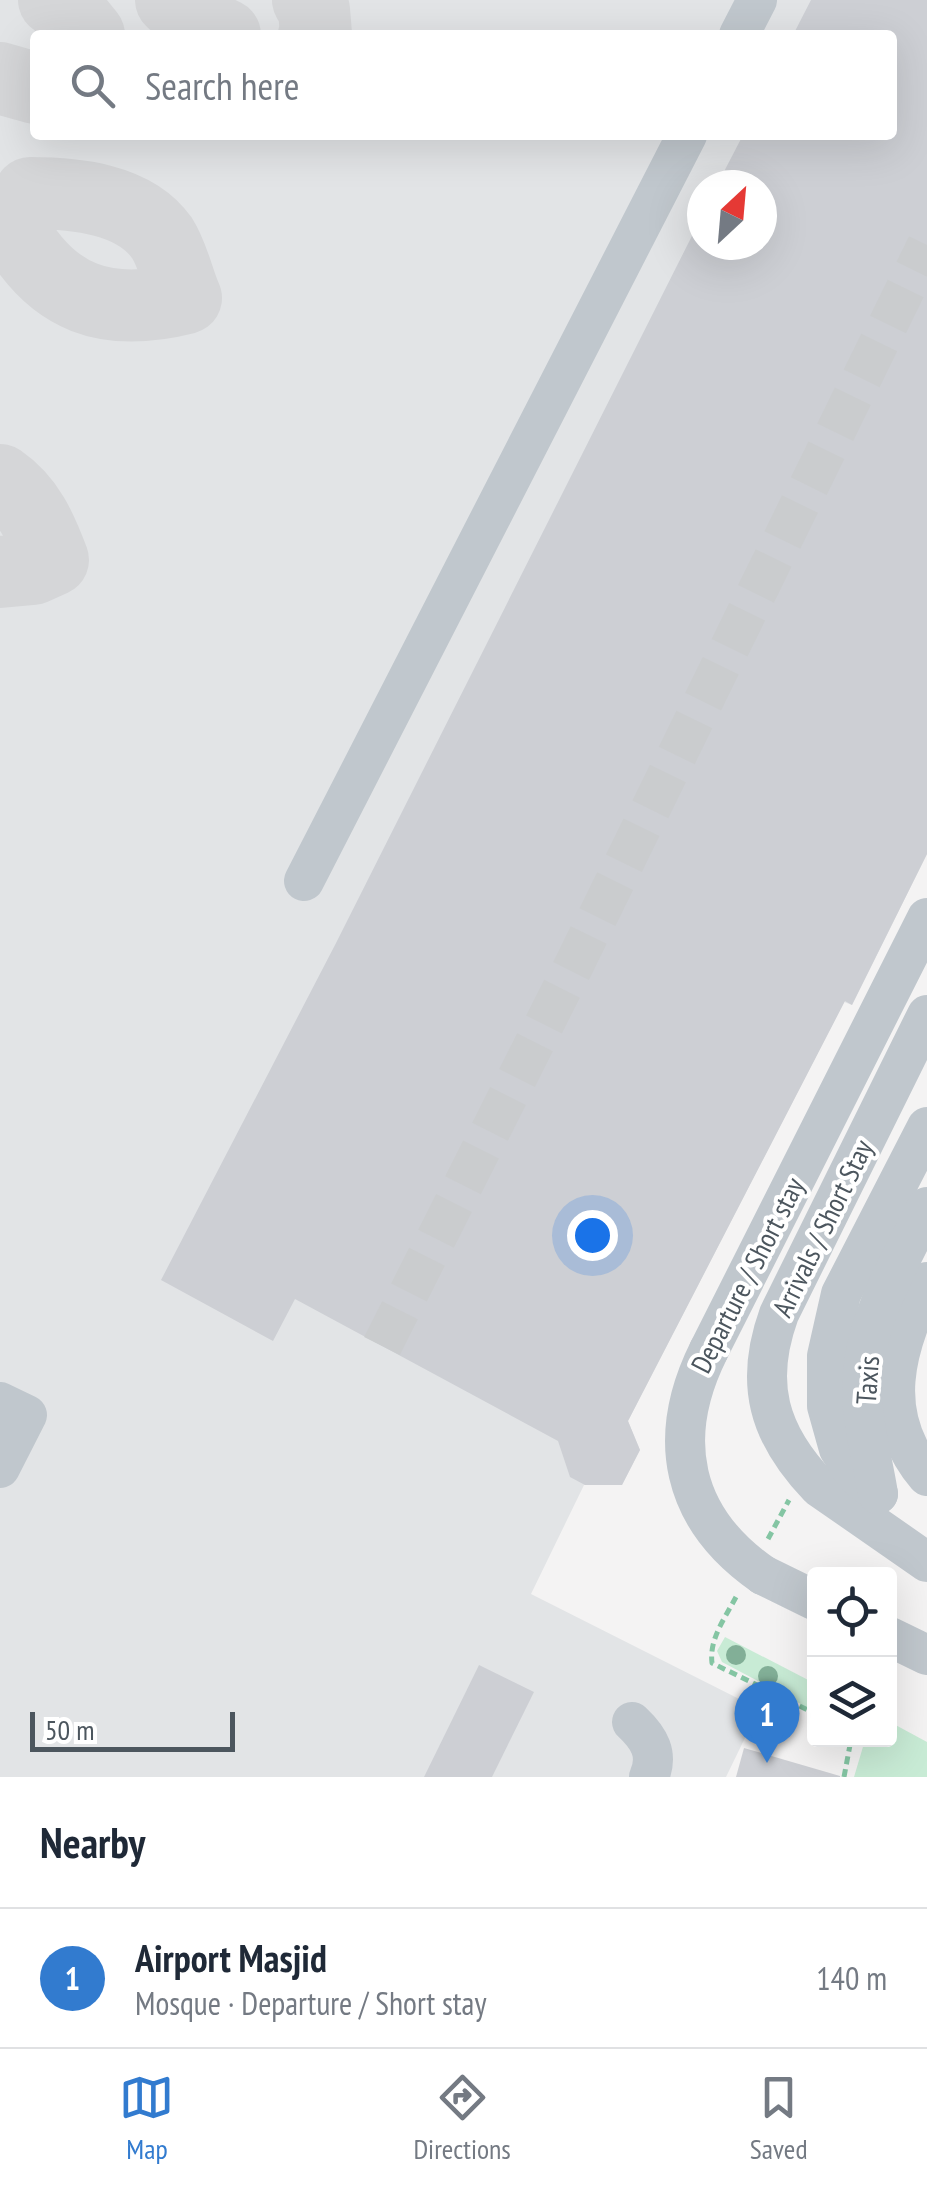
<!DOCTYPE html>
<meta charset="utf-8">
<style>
:root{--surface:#fff;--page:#f6f6f7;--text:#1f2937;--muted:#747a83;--line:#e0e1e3;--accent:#327bcf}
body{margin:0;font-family:"PT Sans Narrow",sans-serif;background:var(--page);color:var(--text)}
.controls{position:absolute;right:30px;bottom:30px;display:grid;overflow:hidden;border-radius:10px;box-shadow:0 10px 40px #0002}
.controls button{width:90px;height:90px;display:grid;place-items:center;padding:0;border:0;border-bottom:2px solid var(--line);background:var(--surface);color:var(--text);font:50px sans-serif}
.compass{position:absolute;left:687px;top:170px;width:90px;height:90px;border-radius:50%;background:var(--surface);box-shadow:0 10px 40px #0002;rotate:26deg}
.scale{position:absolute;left:30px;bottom:25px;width:205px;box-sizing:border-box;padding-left:10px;border:5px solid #4c565e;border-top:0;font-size:28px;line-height:35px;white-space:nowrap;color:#4c565e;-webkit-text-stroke:8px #fff;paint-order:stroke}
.you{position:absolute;left:592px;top:1235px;width:35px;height:35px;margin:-25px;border:8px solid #fff;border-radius:50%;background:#1a73e8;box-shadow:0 0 0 15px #1a73e833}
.badge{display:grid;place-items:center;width:65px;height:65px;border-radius:50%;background:var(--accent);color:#fff;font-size:32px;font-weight:700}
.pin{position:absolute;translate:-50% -82px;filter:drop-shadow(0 2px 5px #0008)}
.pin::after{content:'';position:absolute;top:52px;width:35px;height:30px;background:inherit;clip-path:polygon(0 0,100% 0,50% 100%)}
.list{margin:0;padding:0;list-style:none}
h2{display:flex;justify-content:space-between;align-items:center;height:130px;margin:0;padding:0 40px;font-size:42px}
h2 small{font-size:32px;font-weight:400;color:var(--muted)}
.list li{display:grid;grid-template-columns:65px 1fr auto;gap:30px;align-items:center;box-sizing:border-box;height:140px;padding:0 40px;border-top:2px solid var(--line)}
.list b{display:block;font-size:38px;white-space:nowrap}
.list p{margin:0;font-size:32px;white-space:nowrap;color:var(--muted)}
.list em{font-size:32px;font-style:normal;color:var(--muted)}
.icon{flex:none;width:55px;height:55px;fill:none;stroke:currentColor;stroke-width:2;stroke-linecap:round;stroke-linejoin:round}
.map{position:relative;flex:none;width:927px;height:1777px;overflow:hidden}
.search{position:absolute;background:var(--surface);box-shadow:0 10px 40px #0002;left:30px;right:30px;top:30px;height:110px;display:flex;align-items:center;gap:25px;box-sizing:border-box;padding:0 35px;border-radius:10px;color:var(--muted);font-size:38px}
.sheet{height:270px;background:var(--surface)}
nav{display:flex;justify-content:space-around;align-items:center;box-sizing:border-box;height:140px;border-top:2px solid var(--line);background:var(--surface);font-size:28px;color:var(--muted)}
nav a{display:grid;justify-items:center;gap:5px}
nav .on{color:var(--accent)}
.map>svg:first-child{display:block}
</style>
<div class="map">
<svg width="927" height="1777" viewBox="0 0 927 1777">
<rect width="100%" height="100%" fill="#f4f3f3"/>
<!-- airport -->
<path fill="#e2e4e6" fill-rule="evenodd" d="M0 0H927V854L852 1005 844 1002 628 1421 640 1450 622 1485H584L531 1594 759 1709 726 1777H0ZM35 35H892V135H35ZM702 185H762V245H702Z"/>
<!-- green -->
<g fill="#c8ebd5">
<path d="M725 1637 814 1683V1711L722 1662 717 1651Z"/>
<path d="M890 1722 927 1742V1777H854L865 1740H890Z"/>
</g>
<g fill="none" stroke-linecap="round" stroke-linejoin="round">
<!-- taxiway -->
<g stroke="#d5d6d8" stroke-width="72">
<path d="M54 0 67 8 89 35"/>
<path d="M171 0 189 17 225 35"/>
<path d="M308 0 314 10 316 34 314 35"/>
<path d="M0 78 35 88"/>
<path d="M12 227C52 300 107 318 186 298 178 280 173 255 162 238 134 198 73 193 30 193"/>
<path d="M0 480C29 500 41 528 53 560L33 569 0 572"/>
</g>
</g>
<!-- building -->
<g fill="#cdcfd4">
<path d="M811 0H927V854L852 1005 845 1001 628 1421 640 1450 622 1485H585L570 1477 558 1441 295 1299 273 1341 161 1280 335 945 702 216V245H762V185H717L743 135H892V35H793Z"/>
<path d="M479 1665 534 1692 492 1777H424Z"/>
<path d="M744 1748 840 1776V1777H736Z"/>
</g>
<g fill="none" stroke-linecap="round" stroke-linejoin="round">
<!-- minor-tunnel -->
<path stroke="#caccce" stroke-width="40" stroke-dasharray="40 20" stroke-linecap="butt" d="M382 1346 574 965 927 245"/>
<!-- path -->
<g stroke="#84c5a3" stroke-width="5" stroke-dasharray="8 5" stroke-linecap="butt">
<path d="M768 1539 789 1500"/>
<path d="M736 1597C725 1618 709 1639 712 1663L814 1713"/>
<path d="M844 1777 850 1745 848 1740"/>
</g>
<!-- minor -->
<g stroke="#c0c7cd" stroke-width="40">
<path d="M739 35 757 0"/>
<path d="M304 881 687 135"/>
<path d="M927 1015 779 1314C754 1383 768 1434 819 1487L927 1562"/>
<path d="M927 1282C895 1347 875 1414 927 1476"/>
<path d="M709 1350 927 918"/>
<path d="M0 1402 27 1415 0 1468"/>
<path d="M878 1494 855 1474 839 1449 827 1406V1356L841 1294 927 1127"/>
<path d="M878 1494C873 1461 863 1429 862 1395 861 1326 897 1267 927 1207"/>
<path d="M763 1575 814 1600"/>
<path d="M890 1637 927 1655"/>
<path d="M632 1722C649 1738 659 1754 649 1777"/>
</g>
<!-- minor-bridge -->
<path stroke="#c0c7cd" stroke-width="40" d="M709 1350C665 1438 681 1518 763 1575"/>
</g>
<!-- trees -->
<g fill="#82af97">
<circle cx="736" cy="1655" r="10"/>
<circle cx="768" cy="1676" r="10"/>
</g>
<g text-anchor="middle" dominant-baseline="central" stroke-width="8" stroke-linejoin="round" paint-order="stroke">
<!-- street labels -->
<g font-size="28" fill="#4c565e" stroke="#fff">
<text transform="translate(822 1228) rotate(-64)">Arrivals / Short Stay</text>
<text transform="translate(747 1275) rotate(-63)">Departure / Short stay</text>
<text transform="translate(867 1380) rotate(-86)">Taxis</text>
</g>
</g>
</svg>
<div class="controls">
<button><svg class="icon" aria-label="locate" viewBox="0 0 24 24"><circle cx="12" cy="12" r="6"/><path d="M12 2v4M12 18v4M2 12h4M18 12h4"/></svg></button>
<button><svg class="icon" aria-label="layers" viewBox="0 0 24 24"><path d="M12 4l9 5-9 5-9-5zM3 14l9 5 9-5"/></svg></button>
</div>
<svg class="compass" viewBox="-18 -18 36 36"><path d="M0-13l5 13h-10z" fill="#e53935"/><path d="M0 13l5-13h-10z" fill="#747a83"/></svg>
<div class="scale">50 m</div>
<div class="you"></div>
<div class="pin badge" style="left:767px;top:1763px">1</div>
<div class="search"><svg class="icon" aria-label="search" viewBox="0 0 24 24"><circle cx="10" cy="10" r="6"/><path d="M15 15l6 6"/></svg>Search here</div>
</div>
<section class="sheet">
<h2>Nearby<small></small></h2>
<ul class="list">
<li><span class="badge">1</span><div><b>Airport Masjid</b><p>Mosque · Departure / Short stay</p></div><em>140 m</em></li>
</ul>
</section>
<nav>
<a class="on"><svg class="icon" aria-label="map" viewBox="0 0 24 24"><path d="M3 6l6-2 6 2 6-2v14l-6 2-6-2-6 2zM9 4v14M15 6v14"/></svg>Map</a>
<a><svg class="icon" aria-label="directions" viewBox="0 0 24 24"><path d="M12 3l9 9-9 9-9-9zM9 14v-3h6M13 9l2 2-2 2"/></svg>Directions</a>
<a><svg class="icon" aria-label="saved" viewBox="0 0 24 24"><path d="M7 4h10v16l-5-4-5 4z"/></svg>Saved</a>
</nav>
